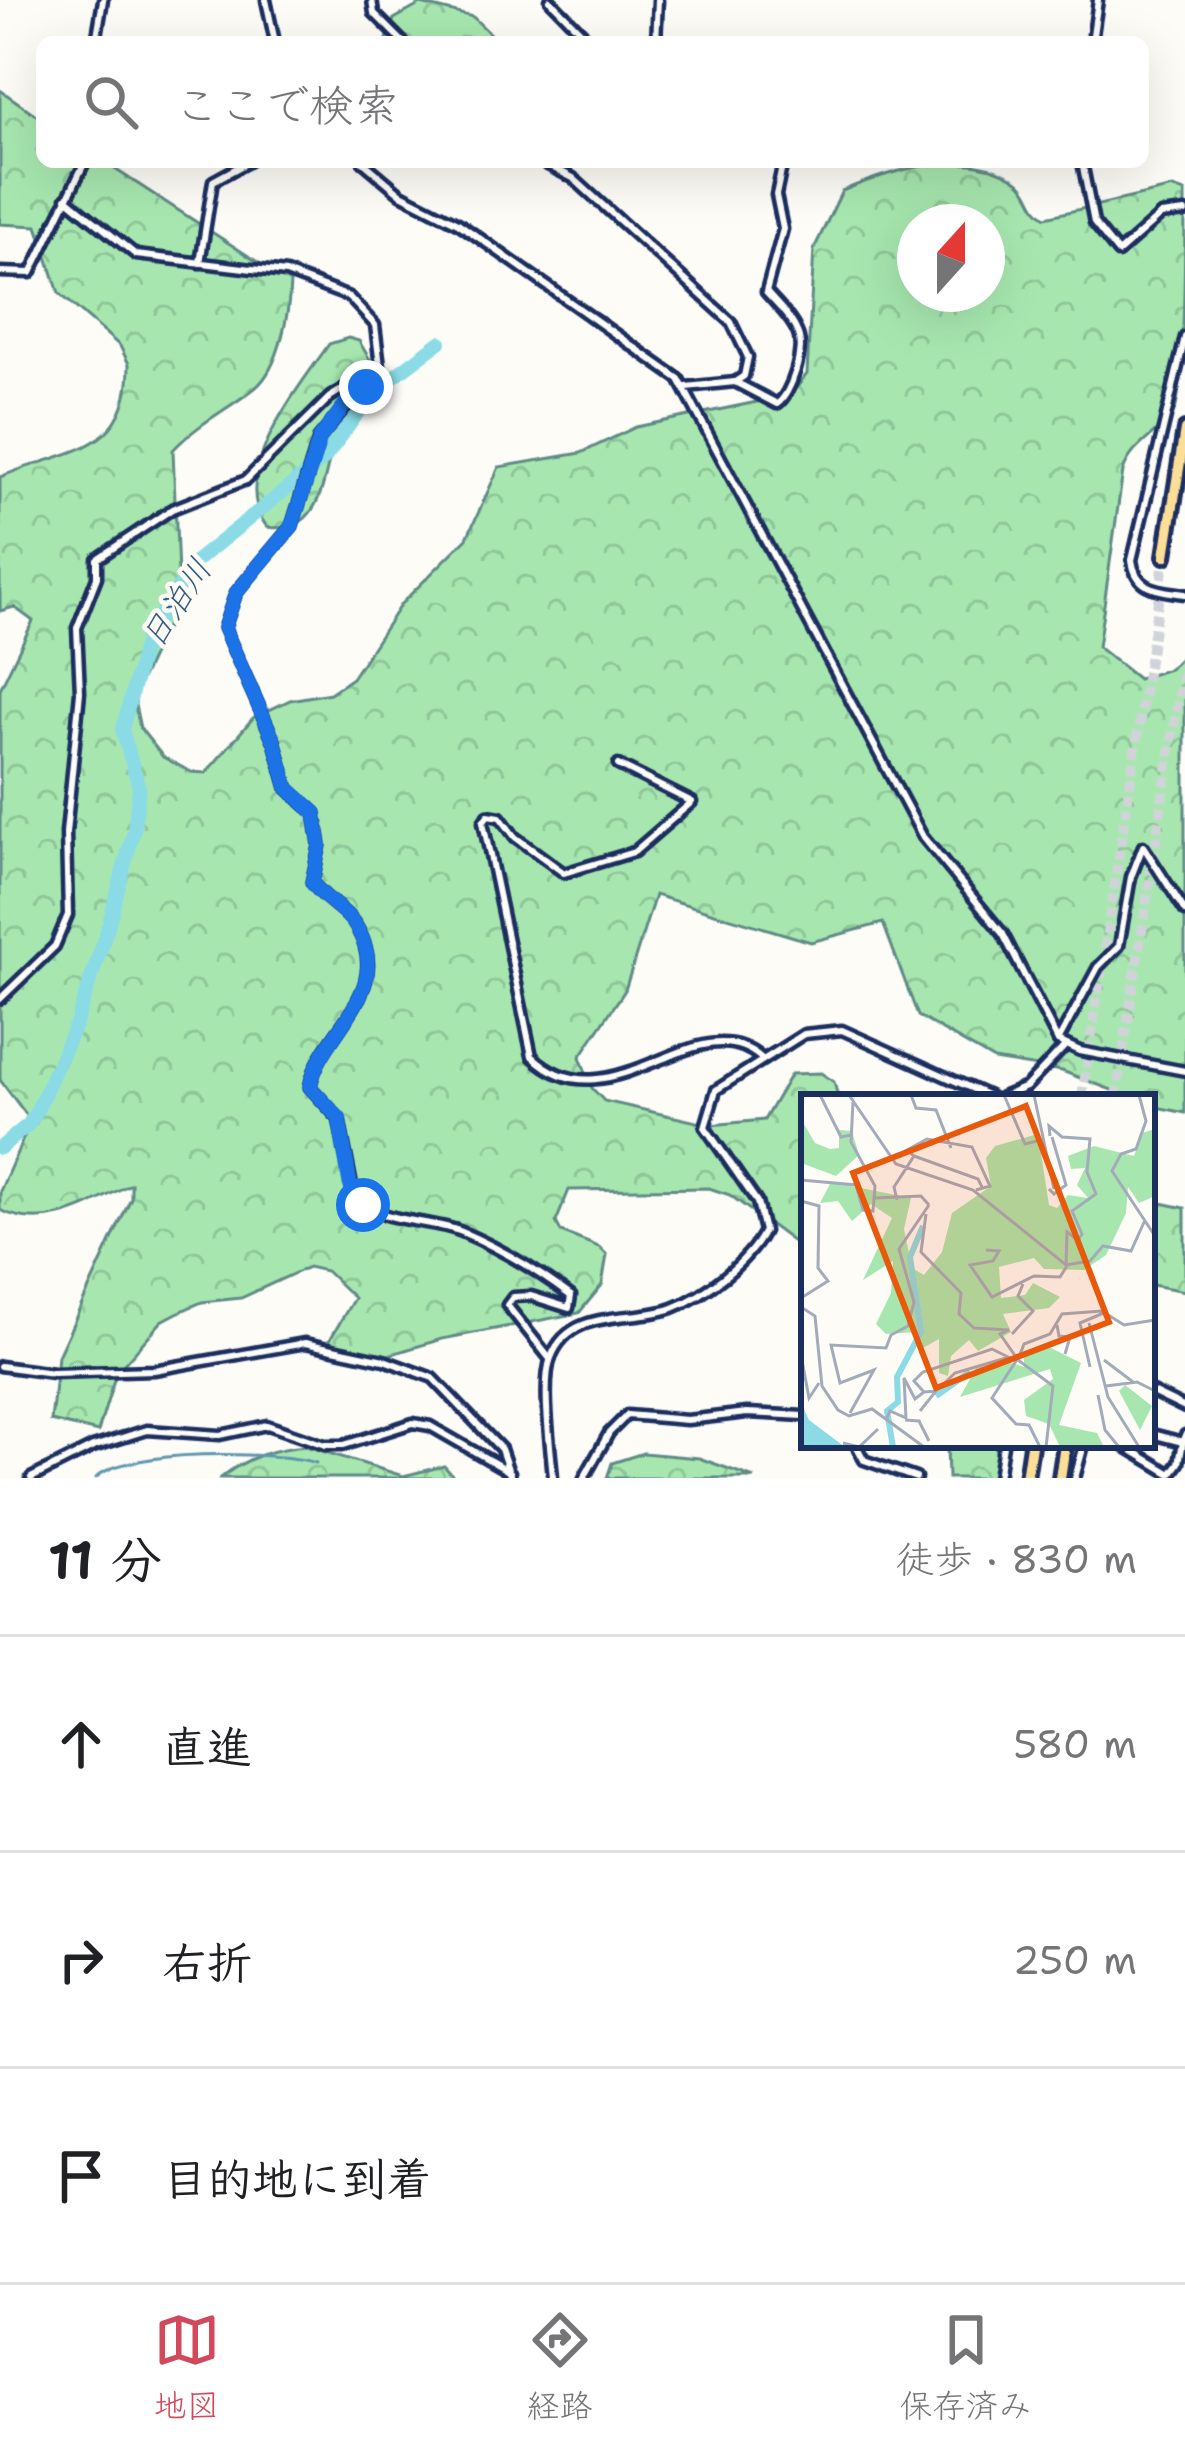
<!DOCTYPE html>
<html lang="ja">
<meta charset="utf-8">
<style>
:root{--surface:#fff;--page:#f6f6f6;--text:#202124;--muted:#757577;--line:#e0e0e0;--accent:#d1495b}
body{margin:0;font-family:"Shantell Sans","Klee One",sans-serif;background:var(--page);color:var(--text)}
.compass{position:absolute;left:897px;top:204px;width:108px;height:108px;border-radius:50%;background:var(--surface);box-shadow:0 12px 48px #0002;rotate:21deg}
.stop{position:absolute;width:36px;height:36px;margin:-27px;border:9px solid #1a73e8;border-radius:50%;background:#fff}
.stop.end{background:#1a73e8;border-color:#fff;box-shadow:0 3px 12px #0008}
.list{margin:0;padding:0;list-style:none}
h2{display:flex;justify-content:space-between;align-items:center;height:156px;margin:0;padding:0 48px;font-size:51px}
h2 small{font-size:39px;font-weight:400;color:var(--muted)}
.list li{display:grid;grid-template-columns:78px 1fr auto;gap:36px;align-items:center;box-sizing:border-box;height:216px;padding:0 48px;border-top:3px solid var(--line)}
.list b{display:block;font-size:45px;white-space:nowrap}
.list em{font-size:39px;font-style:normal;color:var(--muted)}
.icon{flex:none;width:66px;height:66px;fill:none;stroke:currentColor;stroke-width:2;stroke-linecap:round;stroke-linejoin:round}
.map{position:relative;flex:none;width:1185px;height:1478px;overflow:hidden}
.search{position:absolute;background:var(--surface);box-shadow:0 12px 48px #0002;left:36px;right:36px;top:36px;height:132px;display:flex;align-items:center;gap:30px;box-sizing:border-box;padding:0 42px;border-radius:18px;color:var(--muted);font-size:45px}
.sheet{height:804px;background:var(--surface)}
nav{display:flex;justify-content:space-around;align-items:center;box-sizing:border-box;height:168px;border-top:3px solid var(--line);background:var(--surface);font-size:33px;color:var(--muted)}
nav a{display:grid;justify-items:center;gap:6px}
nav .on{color:var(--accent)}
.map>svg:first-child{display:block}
</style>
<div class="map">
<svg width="1185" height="1478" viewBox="0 0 1185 1478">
<defs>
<pattern id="forest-crowns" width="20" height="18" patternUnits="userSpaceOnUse" patternTransform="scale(3)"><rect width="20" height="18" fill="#a7e7af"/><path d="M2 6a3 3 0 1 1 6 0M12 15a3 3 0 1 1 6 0" fill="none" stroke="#8fc699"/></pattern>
</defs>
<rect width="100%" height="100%" fill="#fdfcf7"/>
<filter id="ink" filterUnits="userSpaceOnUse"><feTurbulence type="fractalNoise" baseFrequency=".00833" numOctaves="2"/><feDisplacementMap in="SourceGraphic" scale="24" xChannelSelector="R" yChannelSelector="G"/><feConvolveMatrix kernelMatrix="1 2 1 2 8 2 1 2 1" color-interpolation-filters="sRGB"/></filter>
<g filter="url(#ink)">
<!-- forest -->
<g fill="url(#forest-crowns)" stroke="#618b86" stroke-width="3" fill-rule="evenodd">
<path d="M421 4 473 17 498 42H386L394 19Z"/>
<path d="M0 90 42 119V162H104L290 283C289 313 280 368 255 388 227 410 198 423 173 450L179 600 137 688 135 705 140 728 163 757 191 772 206 773 253 718 290 700 330 693 352 678 401 604 467 538 499 467 581 453 636 427 791 395 807 374 814 249 842 191C891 170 969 146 1018 181 1032 191 1030 208 1046 217L1173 188 1185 192C1185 242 1185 366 1176 407 1164 433 1132 442 1123 471L1098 647 1138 679 1169 669 1185 653V1113L1152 1106V1097H1130L1062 1071 994 1060 918 1016 883 923 811 942 655 895 625 990 580 1057 592 1088 604 1101 710 1125 764 1120 791 1074 821 1073 834 1082 838 1097H804V1250L730 1195 709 1188 569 1190 556 1222 561 1232 599 1247 607 1255 602 1285 579 1313 442 1339 372 1360 333 1354 327 1345 354 1298 326 1271 308 1267 241 1298 202 1302 177 1313 162 1321 116 1373 98 1432 51 1421 58 1356 131 1198V1184C91 1203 47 1233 0 1210V1191L31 1121 0 1080V689L33 621 14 607 0 611V477C65 449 130 455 129 364L120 346 59 293 37 226 0 224ZM915 222H987V294H915Z"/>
<path d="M348 338 359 341 373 365C364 386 350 403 340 424 322 461 330 537 267 527 226 475 299 388 329 344Z"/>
<path d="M1152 1201 1185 1208V1291L1152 1285Z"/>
<path d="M947 1445H1006L999 1478H948Z"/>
<path d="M306 1446 403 1476 444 1466 454 1477 470 1478H221C244 1458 276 1448 306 1446Z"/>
<path d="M643 1453 699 1458 754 1478H607L612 1463Z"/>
</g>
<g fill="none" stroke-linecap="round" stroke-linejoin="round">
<!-- stream -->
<path stroke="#5e96af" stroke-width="3" d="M96 1478C124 1448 278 1451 316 1463"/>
<!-- river -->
<path stroke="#8adbe5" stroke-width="14" d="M0 1148 29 1124 38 1108 77 1021 107 930 134 830 139 787 122 730 147 635 196 561 324 459 374 391 440 342"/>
<!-- highway-tunnel -->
<g stroke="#d0d3d8" stroke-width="10" stroke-dasharray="10 5" stroke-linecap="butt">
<path d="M1082 1097 1165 556"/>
<path d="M1116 1097 1185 656"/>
</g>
<defs>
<g id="street">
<path d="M266 0 275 42"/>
<path d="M372 0 374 13 403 42"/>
<path d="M550 0 591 42"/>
<path d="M96 42 103 0"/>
<path d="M656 42 658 0"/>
<path d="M1092 42 1098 0"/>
<path d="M363 162 401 194 458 223 679 379 923 837 1003 934 1058 1041 1080 1051 1185 1071"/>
<path d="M542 162 573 178 731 322 748 357 744 376 735 382"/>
<path d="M1082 162 1094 223 1118 253 1161 215 1185 212"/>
<path d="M66 198 136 255 286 273 349 297 375 325 380 366 319 438 292 526 236 593 224 628 275 743 288 789 315 813 320 845 312 882C324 901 348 910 358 930 394 994 320 1031 310 1087L339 1119 354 1196C381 1225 428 1218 462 1232 502 1249 536 1270 571 1296L569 1308 531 1296 513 1297 507 1305 550 1359"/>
<path d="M200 263 213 181 248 162"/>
<path d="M0 272 31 273 85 162"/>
<path d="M1185 337 1132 560C1136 591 1159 590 1185 594"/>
<path d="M686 387 735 382 777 404C791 395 806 349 797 332 791 317 776 304 766 292L783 229 776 195 783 162"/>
<path d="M618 765 692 802 634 852 564 873 515 837 500 817 488 815 483 822 532 1056C609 1130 696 1001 761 1058"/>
<path d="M0 999 55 946 68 915 66 833 80 692 77 628 97 577V559L172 509 246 480 330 397 377 368"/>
<path d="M1058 1041 1098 967 1119 946 1131 877 1143 846 1185 911"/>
<path d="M1002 1097 1026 1087 1064 1047"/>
<path d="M0 1366 53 1373 154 1370 305 1343 384 1360 433 1378 501 1449 511 1478"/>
<path d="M1152 1392 1185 1408"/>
<path d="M1152 1434 1183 1442 1185 1435"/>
<path d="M856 1445 864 1460 916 1478"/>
<path d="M1123 1445 1171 1474 1179 1463 1183 1442"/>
<path d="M31 1478 93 1447 147 1430 220 1435 267 1425 325 1445H344L413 1423 430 1426 510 1472"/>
<path d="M553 1478C551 1449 541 1383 551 1358 570 1306 633 1323 673 1308 705 1296 749 1261 764 1231L757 1202 705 1127 716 1090 804 1034 842 1030 991 1097"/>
<path d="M584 1478 609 1433 627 1415 687 1420 747 1413 804 1416"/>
<path d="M998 1478 1003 1445"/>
<path d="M1075 1478 1084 1445"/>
</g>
<g id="highway">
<path d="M1165 556 1185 430"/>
<path d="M1026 1478 1031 1445"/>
<path d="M1060 1478 1065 1445"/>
</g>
</defs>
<!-- street casing -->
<use href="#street" stroke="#1b2f5e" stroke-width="15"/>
<!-- highway casing -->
<use href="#highway" stroke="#1b2f5e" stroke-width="20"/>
<!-- street -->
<use href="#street" stroke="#fdfcf7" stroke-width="6"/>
<!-- highway -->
<use href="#highway" stroke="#fdde96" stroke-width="10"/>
</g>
</g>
<g fill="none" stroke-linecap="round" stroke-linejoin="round" filter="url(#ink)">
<!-- route -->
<path stroke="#1a73e8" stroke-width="15" d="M363 1205 350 1184 339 1118 310 1087C320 1032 394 993 358 930 348 910 324 901 312 882L320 845 315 813 288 788 275 743 224 628 236 593 292 526 320 438 347 402 366 387"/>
</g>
<g text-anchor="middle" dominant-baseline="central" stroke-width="9" stroke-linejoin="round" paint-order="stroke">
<!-- water labels -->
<g font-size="33" font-style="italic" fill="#375a80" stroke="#fdfcf7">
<text transform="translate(176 603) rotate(-57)">日泊川</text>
</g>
</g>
<!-- overview -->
<g transform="translate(801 1094)">
<rect width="354" height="354" fill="#fdfcf7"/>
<path d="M0 25 14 49 29 55 38 54V36L51 37 58 61 35 82 0 69ZM354 35V102L338 109 327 93 325 119 305 161 283 176 243 175 233 164 198 173 200 204 224 201 232 189 259 203 248 214 202 220 210 238 177 257 168 246 150 262 147 282 138 279V245L120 255 116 238 85 240 75 230 90 199 92 167 62 186 91 124 70 110 51 127 37 107 19 109 30 88 110 104 103 135 111 174 123 181 141 158 151 119 190 92 185 64 194 52 237 40 248 111 256 114 267 101 287 104 276 91 284 74 270 75 267 62 293 52 333 62 341 39ZM246 252 280 269 258 331 296 339 303 353H259L248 330 225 322 223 306 252 285 249 275 159 303 175 274 206 267 223 273V258ZM324 291 351 312 339 336 318 297Z" fill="#a7e7af"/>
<path d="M0 309 8 326 44 353H0Z" fill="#8adbe5"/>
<path fill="none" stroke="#8adbe5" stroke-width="6" d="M135 302 169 278M92 353 86 317 97 308 96 283 120 238 109 163 122 132"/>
<path fill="none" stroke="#a3aaba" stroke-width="3" d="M19 1 40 43 50 41M48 1 95 70 172 96 265 171 289 167 302 152 330 157 344 126M110 1 115 14 135 16 150 54M203 1 224 50 240 46M233 1 253 95M338 1 345 27 335 55 320 60 311 77 354 142M249 42 248 32 261 43 289 45 286 78 295 100 271 117 281 140 277 146 266 138 265 171M113 62 177 85 181 93M0 86 55 91 62 116 72 117 74 92 50 48 52 8M248 95 253 100 265 91 251 43M73 104 120 102 128 111M96 106 93 93 113 62 106 56 126 45 171 53 189 92 175 96M0 107 18 112 17 174 27 187 0 204M125 120 120 158 160 199 158 220 173 234 208 236 199 240 217 266 252 292 245 353M185 156 198 157 192 167 169 171 191 203 233 182 259 183 266 172M0 213 14 222 21 292 37 316 48 322 71 315 123 353M288 229 307 303 338 353M256 231 258 242 269 243 264 260M211 240 232 217 217 202 222 190M0 261 8 304 18 289M217 266 223 250 249 240 261 220 301 217 323 231 354 226M303 266 332 288M289 273 279 229 305 218M305 292 336 288 354 297M135 297 154 279 205 264M297 301 304 336 318 353M119 317 135 297 123 298M49 319 73 276 39 289 30 251 85 254 90 241 107 232 113 208 98 155 128 111M86 324 89 317 105 324 103 284 114 305 123 298 113 287 122 278 191 255 215 267 191 304 215 330 228 331 239 353M104 326 118 327 128 347M42 349 58 353 77 335"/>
<path fill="#e8590c" fill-opacity="0.15" stroke="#e8590c" stroke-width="6" d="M225 12 308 228 135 294 52 79Z"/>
<rect width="354" height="354" fill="none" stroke="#1b2f5e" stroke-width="6"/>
</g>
</svg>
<svg class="compass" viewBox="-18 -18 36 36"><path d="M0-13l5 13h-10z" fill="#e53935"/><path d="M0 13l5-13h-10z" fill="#757577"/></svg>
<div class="stop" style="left:363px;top:1205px"></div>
<div class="stop end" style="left:366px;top:387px"></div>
<div class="search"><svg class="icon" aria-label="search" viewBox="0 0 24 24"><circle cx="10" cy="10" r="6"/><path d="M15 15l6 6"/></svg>ここで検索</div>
</div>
<section class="sheet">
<h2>11 分<small>徒歩 · 830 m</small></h2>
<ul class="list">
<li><svg class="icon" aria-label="ahead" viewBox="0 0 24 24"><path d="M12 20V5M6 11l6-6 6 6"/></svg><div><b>直進</b></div><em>580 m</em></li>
<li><svg class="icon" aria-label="right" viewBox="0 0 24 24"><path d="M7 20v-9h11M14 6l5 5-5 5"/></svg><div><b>右折</b></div><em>250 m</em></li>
<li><svg class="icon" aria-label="arrive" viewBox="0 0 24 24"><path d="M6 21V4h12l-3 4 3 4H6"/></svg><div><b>目的地に到着</b></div></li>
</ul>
</section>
<nav>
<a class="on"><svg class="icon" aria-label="map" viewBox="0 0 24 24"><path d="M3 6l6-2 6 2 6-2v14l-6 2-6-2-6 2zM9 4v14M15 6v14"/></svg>地図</a>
<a><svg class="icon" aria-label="directions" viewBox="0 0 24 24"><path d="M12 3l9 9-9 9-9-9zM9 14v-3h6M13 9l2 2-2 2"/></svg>経路</a>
<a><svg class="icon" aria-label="saved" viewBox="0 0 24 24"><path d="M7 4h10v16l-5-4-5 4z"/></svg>保存済み</a>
</nav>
